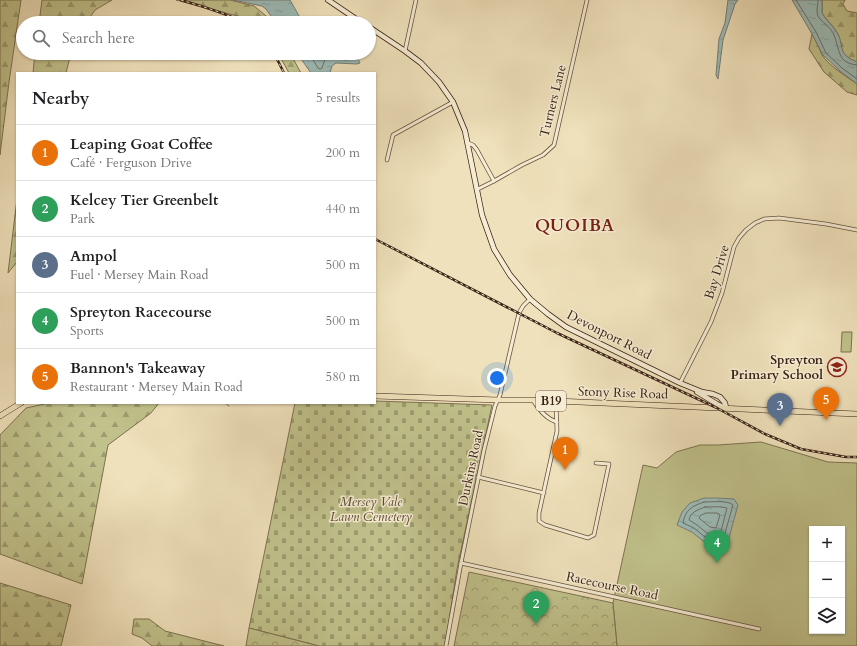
<!DOCTYPE html>
<meta charset="utf-8">
<style>
:root{--surface:#fff;--page:#f2f2f2;--text:#202124;--muted:#757577;--line:#e0e0e0;--accent:#8f2418}
body{margin:0;font-family:Cardo,serif;background:var(--page);color:var(--text)}
.controls{position:absolute;right:12px;bottom:12px;display:grid;overflow:hidden;border-radius:0px;box-shadow:0 1px 3px #0004}
.controls button{width:36px;height:36px;display:grid;place-items:center;padding:0;border:0;border-bottom:1px solid var(--line);background:var(--surface);color:var(--text);font:20px sans-serif}
.you{position:absolute;left:497px;top:378px;width:14px;height:14px;margin:-10px;border:3px solid #fff;border-radius:50%;background:#1a73e8;box-shadow:0 0 0 6px #1a73e833}
.badge{display:grid;place-items:center;width:26px;height:26px;border-radius:50%;background:var(--accent);color:#fff;font-size:13px;font-weight:700}
.pin{position:absolute;translate:-50% -33px;filter:drop-shadow(0 1px 2px #0008)}
.pin::after{content:'';position:absolute;top:21px;width:14px;height:12px;background:inherit;clip-path:polygon(0 0,100% 0,50% 100%)}
.list{margin:0;padding:0;list-style:none}
h2{display:flex;justify-content:space-between;align-items:center;height:52px;margin:0;padding:0 16px;font-size:17px}
h2 small{font-size:13px;font-weight:400;color:var(--muted)}
.list li{display:grid;grid-template-columns:26px 1fr auto;gap:12px;align-items:center;box-sizing:border-box;height:56px;padding:0 16px;border-top:1px solid var(--line)}
.list b{display:block;font-size:15px;white-space:nowrap}
.list p{margin:0;font-size:13px;white-space:nowrap;color:var(--muted)}
.list em{font-size:13px;font-style:normal;color:var(--muted)}
.icon{flex:none;width:22px;height:22px;fill:none;stroke:currentColor;stroke-width:2;stroke-linecap:round;stroke-linejoin:round}
.map{position:relative;flex:none;width:857px;height:646px;overflow:hidden}
.search{position:absolute;background:var(--surface);box-shadow:0 1px 3px #0004;left:16px;top:16px;width:360px;height:44px;display:flex;align-items:center;gap:10px;box-sizing:border-box;padding:0 14px;border-radius:22px;color:var(--muted);font-size:15px}
.panel{position:absolute;background:var(--surface);box-shadow:0 1px 3px #0004;left:16px;top:72px;width:360px;height:332px;border-radius:0px}
.map>svg:first-child{display:block}
</style>
<div class="map">
<svg width="857" height="646" viewBox="0 0 857 646">
<defs>
<pattern id="forest-firs" width="22" height="20" patternUnits="userSpaceOnUse"><rect width="22" height="20" fill="#c0c18b"/><path d="M5 1l3.5 6h-7zM16 11l3.5 6h-7z" fill="#9d9c70"/></pattern>
<pattern id="cemetery-stones" width="16" height="16" patternUnits="userSpaceOnUse"><rect width="16" height="16" fill="#c0c18b"/><path d="M2 7V4a2 2 0 0 1 4 0v3zM10 15v-3a2 2 0 0 1 4 0v3z" fill="#9d9c70"/></pattern>
<pattern id="park-crowns" width="20" height="18" patternUnits="userSpaceOnUse"><rect width="20" height="18" fill="#c0c18b"/><path d="M2 6a3 3 0 1 1 6 0M12 15a3 3 0 1 1 6 0" fill="none" stroke="#9d9c70"/></pattern>
<pattern id="water-ripples" width="26" height="14" patternUnits="userSpaceOnUse"><rect width="26" height="14" fill="#9cbcb9"/><path d="M2 4q2-2 4 0t4 0M15 11q2-2 4 0t4 0" fill="none" stroke="#87a19e"/></pattern>
</defs>
<rect width="100%" height="100%" fill="#efe1bb"/>
<filter id="stains"><feTurbulence type="fractalNoise" baseFrequency=".005" numOctaves="4"/><feColorMatrix values="0 0 0 0 .2 0 0 0 0 .09 0 0 0 0 .02 0 0 0 .5 -.17"/></filter>
<radialGradient id="worn" r=".72"><stop offset=".6" stop-color="#630" stop-opacity="0"/><stop offset="1" stop-color="#630" stop-opacity=".3"/></radialGradient>
<!-- green -->
<g fill="#c0c18b" stroke="#7d7250" fill-rule="evenodd">
<path d="M842 332H852L851 352H841Z"/>
<path d="M761 442 828 462 857 463V646H617L613 603 643 465 657 468 676 452 700 445H718ZM812 529H842V631H812Z"/>
</g>
<!-- forest -->
<g fill="url(#forest-firs)" stroke="#7d7250">
<path d="M0 0H21L9 82 0 155Z"/>
<path d="M42 0H112L95 10 86 23H39Z"/>
<path d="M176 0H230L254 6 271 20 273 23H253L245 18Z"/>
<path d="M822 0H845L843 4 847 11 857 13V62C838 54 844 50 838 34 834 26 826 20 822 13Z"/>
<path d="M812 34C816 41 819 48 822 55 828 65 847 77 857 84V95L847 92 824 72 809 49Z"/>
<path d="M35 53H71L66 73H33Z"/>
<path d="M278 53H290L301 73H289Z"/>
<path d="M17 199V262L8 273Z"/>
<path d="M49 403H159L151 413 108 445 82 584 0 554V435L26 408Z"/>
<path d="M0 583 71 605 61 646H0Z"/>
<path d="M134 619H149L165 631 224 646H152L142 638 132 634Z"/>
</g>
<!-- cemetery -->
<path fill="url(#cemetery-stones)" stroke="#7d7250" d="M375 401 492 405 457 569 445 646H319L249 628 295 403H375Z"/>
<!-- park -->
<g fill="url(#park-crowns)" stroke="#7d7250">
<path d="M469 572 613 603 617 646H454Z"/>
<path d="M249 628 319 646H246Z"/>
</g>
<!-- water -->
<g fill="url(#water-ripples)" stroke="#757e77">
<path d="M233 0H290L303 23H276L266 9 262 6Z"/>
<path d="M728 0H738L735 4 723 40 718 79 716 75 719 39 725 23Z"/>
<path d="M792 0H822V13C826 20 832 25 836 31 846 46 835 53 857 62V84L840 71 823 55 812 34Z"/>
<path d="M297 53H341L358 59 360 63 357 64 336 63 332 66 330 73H311Z"/>
<path d="M704 498H717L734 499 738 505 727 545 703 541 692 532 677 525 682 512 690 503Z"/>
</g>
<g fill="none" stroke-linecap="round" stroke-linejoin="round">
<!-- shore -->
<g stroke="#6b6f67" stroke-width="1">
<path d="M796 0 816 32 826 53 842 68 857 79"/>
<path d="M818 0C818 5 816 11 818 16 821 22 831 27 834 35 840 50 837 63 857 65"/>
<path d="M309 53 318 68 320 69 322 68 325 59 335 53"/>
<path d="M704 502C712 502 728 500 733 505L723 540 705 537 694 528 683 523C685 510 692 506 704 502Z"/>
<path d="M705 507C712 507 721 506 727 508L720 535 707 533 697 525 689 520C690 512 698 510 705 507Z"/>
<path d="M706 513H717L719 514 720 515 716 528 710 527 699 518 700 516Z"/>
</g>
<!-- stream -->
<path stroke="#757e77" stroke-width="1" d="M225 403 229 406"/>
<defs>
<g id="minor">
<path d="M405 51 416 0"/>
<path d="M468 143 473 145 477 150 494 181"/>
<path d="M387 160 393 135 453 102"/>
<path d="M478 189 494 181 522 165 543 155 554 145 587 0"/>
<path d="M680 383 711 322 722 293 734 247 739 238 746 230 755 223 764 219 779 218 826 224 857 230"/>
<path d="M533 400C539 410 546 419 557 422"/>
<path d="M556 402 557 431 539 513V521L545 525 588 538 594 535 609 464 596 463"/>
<path d="M478 477 544 493"/>
<path d="M461 563 759 629"/>
<path d="M446 646 461 563 484 450 495 406 500 395 519 313 523 306 530 299"/>
</g>
<g id="secondary">
<path d="M328 0 362 23"/>
<path d="M369 27 405 51 421 63 439 82 453 102 465 131 482 215 494 249 510 275 530 299 548 314 566 327 680 383 702 392 713 394 720 397 725 403 726 408"/>
<path d="M697 392 717 404 725 408"/>
</g>
<g id="primary">
<path d="M375 396 499 400H533L857 414"/>
<path d="M0 416 21 403"/>
</g>
</defs>
<!-- minor casing -->
<use href="#minor" stroke="#67523e" stroke-width="4.5"/>
<!-- secondary casing -->
<use href="#secondary" stroke="#3a2215" stroke-width="6"/>
<!-- primary casing -->
<use href="#primary" stroke="#3a2215" stroke-width="6"/>
<!-- minor -->
<use href="#minor" stroke="#f5ecd3" stroke-width="3"/>
<!-- secondary -->
<use href="#secondary" stroke="#f5ecd3" stroke-width="4.5"/>
<!-- primary -->
<use href="#primary" stroke="#efe1bb" stroke-width="5"/>
<defs>
<g id="rail">
<path d="M181 0C200 6 227 13 244 23"/>
<path d="M274 53 284 73"/>
<path d="M375 239 557 333 717 408 765 434 801 449 846 457H857"/>
</g>
</defs>
<!-- rail casing -->
<use href="#rail" stroke="#3a2215" stroke-width="2.5"/>
<!-- rail -->
<use href="#rail" stroke="#f5ecd3" stroke-width="1" stroke-dasharray="3" stroke-linecap="butt"/>
</g>
<!-- icons -->
<defs>
<symbol id="school-ring" viewBox="-11 -11 22 22"><circle r="9.5" fill="#f5ecd3" stroke="#8f2418" stroke-width="1.5"/><path d="M0-5L7-2L0 1L-7-2ZM-4 1L0 2.5L4 1V4Q0 6-4 4Z" fill="#8f2418"/></symbol>
</defs>
<g fill-rule="evenodd">
<use href="#school-ring" x="826" y="356" width="22" height="22"/>
</g>
<g text-anchor="middle" dominant-baseline="central" stroke-width="3" stroke-linejoin="round" paint-order="stroke">
<!-- shield labels -->
<rect fill="#f5ecd3" stroke="#725f4e" stroke-width="1" x="536" y="391" width="30" height="20" rx="3"/>
<g font-size="12" font-weight="bold" fill="#3a2215">
<text x="551" y="401">B19</text>
</g>
<!-- street labels -->
<g font-size="13" fill="#3a2215" stroke="#f5ecd3">
<text transform="translate(553 101) rotate(-76)">Turners Lane</text>
<text transform="translate(717 272) rotate(-73)">Bay Drive</text>
<text transform="translate(609 335) rotate(27)">Devonport Road</text>
<text transform="translate(623 393) rotate(2)">Stony Rise Road</text>
<text transform="translate(471 468) rotate(-78)">Durkins Road</text>
<text transform="translate(612 586) rotate(12)">Racecourse Road</text>
</g>
<!-- poi labels -->
<g font-size="13" font-weight="bold" fill="#3a2215" stroke="#f5ecd3" text-anchor="end">
<text x="823" y="360">Spreyton<tspan x="823" dy="15">Primary School</tspan></text>
</g>
<!-- park labels -->
<g font-size="13" font-style="italic" fill="#5c4a32" stroke="#f5ecd3">
<text x="371" y="502">Mersey Vale<tspan x="371" dy="15">Lawn Cemetery</tspan></text>
</g>
<!-- district labels -->
<g font-size="17" font-weight="bold" letter-spacing="1" fill="#7a1f14" stroke="#f5ecd3">
<text x="575" y="225">QUOIBA</text>
</g>
</g>
<rect width="100%" height="100%" filter="url(#stains)"/>
<rect width="100%" height="100%" fill="url(#worn)"/>
</svg>
<div class="controls">
<button>+</button>
<button>−</button>
<button><svg class="icon" aria-label="layers" viewBox="0 0 24 24"><path d="M12 4l9 5-9 5-9-5zM3 14l9 5 9-5"/></svg></button>
</div>
<div class="you"></div>
<div class="pin badge" style="left:565px;top:470px;background:#e8710a">1</div>
<div class="pin badge" style="left:536px;top:624px;background:#2e9e5b">2</div>
<div class="pin badge" style="left:780px;top:426px;background:#5c6f8a">3</div>
<div class="pin badge" style="left:717px;top:563px;background:#2e9e5b">4</div>
<div class="pin badge" style="left:826px;top:420px;background:#e8710a">5</div>
<div class="search"><svg class="icon" aria-label="search" viewBox="0 0 24 24"><circle cx="10" cy="10" r="6"/><path d="M15 15l6 6"/></svg>Search here</div>
<section class="panel">
<h2>Nearby<small>5 results</small></h2>
<ul class="list">
<li><span class="badge" style="background:#e8710a">1</span><div><b>Leaping Goat Coffee</b><p>Café · Ferguson Drive</p></div><em>200 m</em></li>
<li><span class="badge" style="background:#2e9e5b">2</span><div><b>Kelcey Tier Greenbelt</b><p>Park</p></div><em>440 m</em></li>
<li><span class="badge" style="background:#5c6f8a">3</span><div><b>Ampol</b><p>Fuel · Mersey Main Road</p></div><em>500 m</em></li>
<li><span class="badge" style="background:#2e9e5b">4</span><div><b>Spreyton Racecourse</b><p>Sports</p></div><em>500 m</em></li>
<li><span class="badge" style="background:#e8710a">5</span><div><b>Bannon's Takeaway</b><p>Restaurant · Mersey Main Road</p></div><em>580 m</em></li>
</ul>
</section>
</div>
